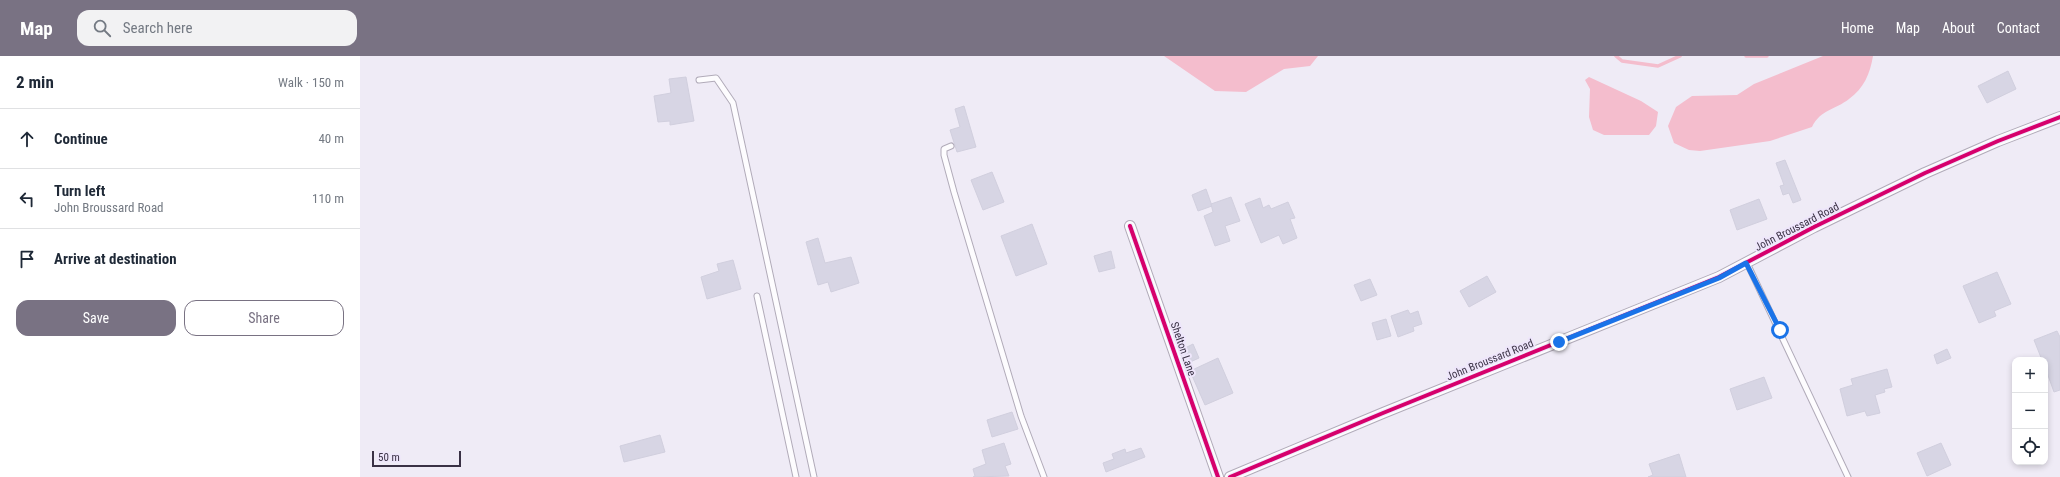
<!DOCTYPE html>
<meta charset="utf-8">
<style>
:root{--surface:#fff;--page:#f2f2f3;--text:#1f2937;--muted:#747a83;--line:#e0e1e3;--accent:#797283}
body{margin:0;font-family:"Roboto Condensed",sans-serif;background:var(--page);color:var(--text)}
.controls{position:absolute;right:12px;bottom:12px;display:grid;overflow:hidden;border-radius:8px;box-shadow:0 2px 6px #0003}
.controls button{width:36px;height:36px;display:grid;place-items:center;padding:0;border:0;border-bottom:1px solid var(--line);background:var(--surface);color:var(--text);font:20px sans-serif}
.scale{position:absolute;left:12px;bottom:10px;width:89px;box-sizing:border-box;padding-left:4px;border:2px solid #3a3145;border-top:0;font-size:11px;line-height:14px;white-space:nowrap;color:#3a3145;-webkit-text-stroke:3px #eee6fb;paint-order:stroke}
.stop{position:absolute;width:12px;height:12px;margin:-9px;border:3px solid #1a73e8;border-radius:50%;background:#fff}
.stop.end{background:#1a73e8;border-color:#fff;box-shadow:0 1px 4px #0008}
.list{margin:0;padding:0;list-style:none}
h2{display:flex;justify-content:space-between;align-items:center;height:52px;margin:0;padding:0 16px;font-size:17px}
h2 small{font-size:13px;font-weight:400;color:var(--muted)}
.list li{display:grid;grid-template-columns:26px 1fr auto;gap:12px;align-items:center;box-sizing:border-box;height:60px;padding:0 16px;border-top:1px solid var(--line)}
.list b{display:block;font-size:15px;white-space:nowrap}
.list p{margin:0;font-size:13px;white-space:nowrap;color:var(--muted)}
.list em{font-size:13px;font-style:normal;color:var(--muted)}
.actions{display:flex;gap:8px;padding:12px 16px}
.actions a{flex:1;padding:9px 0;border:1px solid var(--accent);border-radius:12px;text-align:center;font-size:14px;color:var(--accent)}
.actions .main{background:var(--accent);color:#fff}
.icon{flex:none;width:22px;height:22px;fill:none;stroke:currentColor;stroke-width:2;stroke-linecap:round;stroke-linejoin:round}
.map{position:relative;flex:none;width:1700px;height:421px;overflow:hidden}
header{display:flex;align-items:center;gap:24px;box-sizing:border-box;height:56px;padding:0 20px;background:var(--accent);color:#fff}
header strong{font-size:19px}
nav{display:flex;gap:22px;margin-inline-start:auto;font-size:14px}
.search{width:280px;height:36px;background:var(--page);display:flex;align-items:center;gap:10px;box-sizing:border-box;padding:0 14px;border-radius:12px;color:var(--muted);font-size:15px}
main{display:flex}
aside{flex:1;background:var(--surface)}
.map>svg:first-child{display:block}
</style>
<header>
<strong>Map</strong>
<div class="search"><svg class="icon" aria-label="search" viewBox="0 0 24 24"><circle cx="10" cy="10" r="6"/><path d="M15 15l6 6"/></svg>Search here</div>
<nav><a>Home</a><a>Map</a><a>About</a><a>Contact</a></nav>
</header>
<main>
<aside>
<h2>2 min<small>Walk · 150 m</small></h2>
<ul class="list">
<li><svg class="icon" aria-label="ahead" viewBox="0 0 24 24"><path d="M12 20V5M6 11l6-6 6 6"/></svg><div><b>Continue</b></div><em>40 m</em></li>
<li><svg class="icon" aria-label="left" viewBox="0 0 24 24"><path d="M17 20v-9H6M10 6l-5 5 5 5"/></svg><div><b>Turn left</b><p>John Broussard Road</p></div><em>110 m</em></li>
<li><svg class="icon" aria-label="arrive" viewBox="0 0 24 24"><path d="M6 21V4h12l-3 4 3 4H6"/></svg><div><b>Arrive at destination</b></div></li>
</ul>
<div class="actions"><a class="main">Save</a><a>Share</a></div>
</aside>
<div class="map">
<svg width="1700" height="421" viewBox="0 0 1700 421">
<rect width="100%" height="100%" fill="#efebf6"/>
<!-- water -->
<g fill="#f4bdcd">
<path d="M804 0H958L950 10 924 13 886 36 855 35Z"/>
<path d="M1463 0H1513C1510 18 1504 32 1489 43 1475 54 1461 53 1452 71L1410 85 1340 95 1329 94 1314 87 1308 70 1316 51 1332 40 1377 39 1394 28Z"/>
<path d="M1229 21 1281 45 1298 56 1296 70 1289 79H1244L1233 74 1229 61 1230 33 1225 24Z"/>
</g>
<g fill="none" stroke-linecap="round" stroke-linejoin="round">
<!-- stream -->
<g stroke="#f4bdcd" stroke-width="3.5">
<path d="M1256 0 1262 5 1298 10 1320 0"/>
<path d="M1386 0H1407"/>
</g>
</g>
<!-- building -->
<g fill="#d7d5e4" stroke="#d1cfde">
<path d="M1648 15 1656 33 1627 47 1618 30Z"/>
<path d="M326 21 334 65 310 69V65L298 66 294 40 311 37 309 23Z"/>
<path d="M604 50 616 91 597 96 590 74 600 71 595 53Z"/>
<path d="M1425 104 1441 144 1433 147 1429 137 1423 139 1420 130 1424 129 1416 107Z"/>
<path d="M632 116 644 146 623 154 611 124Z"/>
<path d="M846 133 852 150 838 155 832 139Z"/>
<path d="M871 141 880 165 865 170 870 185 855 190 844 160 853 156 851 148Z"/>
<path d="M900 142 903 152 909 149 911 153 928 146 935 162 930 163 937 182 923 188 919 179 901 187 885 148Z"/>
<path d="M1399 143 1407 163 1377 174 1370 154Z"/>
<path d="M672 168 687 208 656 220 641 180Z"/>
<path d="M458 182 465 207 491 201 499 227 471 236 468 226 458 229 446 186Z"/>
<path d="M751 195 755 212 739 216 734 200Z"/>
<path d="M373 204 381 233 347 243 341 221 359 215 357 208Z"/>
<path d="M1637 216 1651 248 1634 255 1636 260 1619 267 1603 230Z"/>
<path d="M1127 220 1136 236 1109 251 1100 235Z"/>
<path d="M1010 223 1017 239 1001 245 994 229Z"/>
<path d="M1048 254 1050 258 1058 255 1062 268 1053 271 1054 275 1038 281 1031 260Z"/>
<path d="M1026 263 1031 280 1017 284 1012 267Z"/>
<path d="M1697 275 1700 281V334L1694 336 1685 311V304H1682L1674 284Z"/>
<path d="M833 288 839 302 828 307 823 293Z"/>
<path d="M1587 293 1591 302 1577 308 1574 299Z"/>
<path d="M858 302 873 337 845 349 830 315Z"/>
<path d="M1527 313 1532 331 1524 333 1525 336 1515 339 1520 357 1507 360 1505 355 1487 360 1480 333 1493 329 1491 323Z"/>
<path d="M1404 321 1412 342 1377 354 1370 333Z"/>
<path d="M652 356 658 373 632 381 627 364Z"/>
<path d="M300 379 305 396 264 406 260 390Z"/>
<path d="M644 387 651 408 645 410 649 420 613 421 615 420 613 413 626 408 622 394Z"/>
<path d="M1581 387 1591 409 1567 420 1557 397Z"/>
<path d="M781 392 785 401 746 416 743 407 754 403 752 398 765 393 766 397Z"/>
<path d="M1319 398 1326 421H1288L1293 419 1289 408Z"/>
</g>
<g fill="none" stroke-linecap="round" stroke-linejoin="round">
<defs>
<g id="service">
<path d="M339 24 356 22 373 47 454 421"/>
<path d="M591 90 584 93V99L594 136 661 360 684 421"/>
<path d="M1387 207 1488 421"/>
<path d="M397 240 436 421"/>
</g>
<g id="minor">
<path d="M770 170 858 421"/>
<path d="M870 421 1023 357 1359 221 1454 171 1565 117 1638 85 1700 61"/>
</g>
</defs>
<!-- service casing -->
<use href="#service" stroke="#b1abb9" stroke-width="7"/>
<!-- minor casing -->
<use href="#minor" stroke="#b1abb9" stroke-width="12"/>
<!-- service -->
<use href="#service" stroke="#fdfcfe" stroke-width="5"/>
<!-- minor -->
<use href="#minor" stroke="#fdfcfe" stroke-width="10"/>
<defs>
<g id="cycleway">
<path d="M770 170 858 421"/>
<path d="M870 421 1023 357 1359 221 1454 171 1565 117 1638 85 1700 61"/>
</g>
</defs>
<!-- cycleway casing -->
<use href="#cycleway" stroke="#eee6fb" stroke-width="6"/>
<!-- cycleway -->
<use href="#cycleway" stroke="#d6006c" stroke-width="4"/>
</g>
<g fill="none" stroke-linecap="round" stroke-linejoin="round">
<!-- route -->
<path stroke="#1a73e8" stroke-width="5" d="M1199 286 1359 222 1386 207 1420 274"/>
</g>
<g text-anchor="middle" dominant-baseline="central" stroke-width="4" stroke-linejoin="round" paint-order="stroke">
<!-- street labels -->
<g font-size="11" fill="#3a3145" stroke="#eee6fb">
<text transform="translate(1437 171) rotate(-27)">John Broussard Road</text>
<text transform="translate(823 293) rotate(71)">Shelton Lane</text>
<text transform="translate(1130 304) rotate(-22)">John Broussard Road</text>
</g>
</g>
</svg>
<div class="controls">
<button>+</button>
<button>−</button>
<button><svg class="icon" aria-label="locate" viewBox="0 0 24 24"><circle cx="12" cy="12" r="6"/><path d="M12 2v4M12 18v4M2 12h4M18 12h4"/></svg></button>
</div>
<div class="scale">50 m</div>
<div class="stop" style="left:1420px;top:274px"></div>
<div class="stop end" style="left:1199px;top:286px"></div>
</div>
</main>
